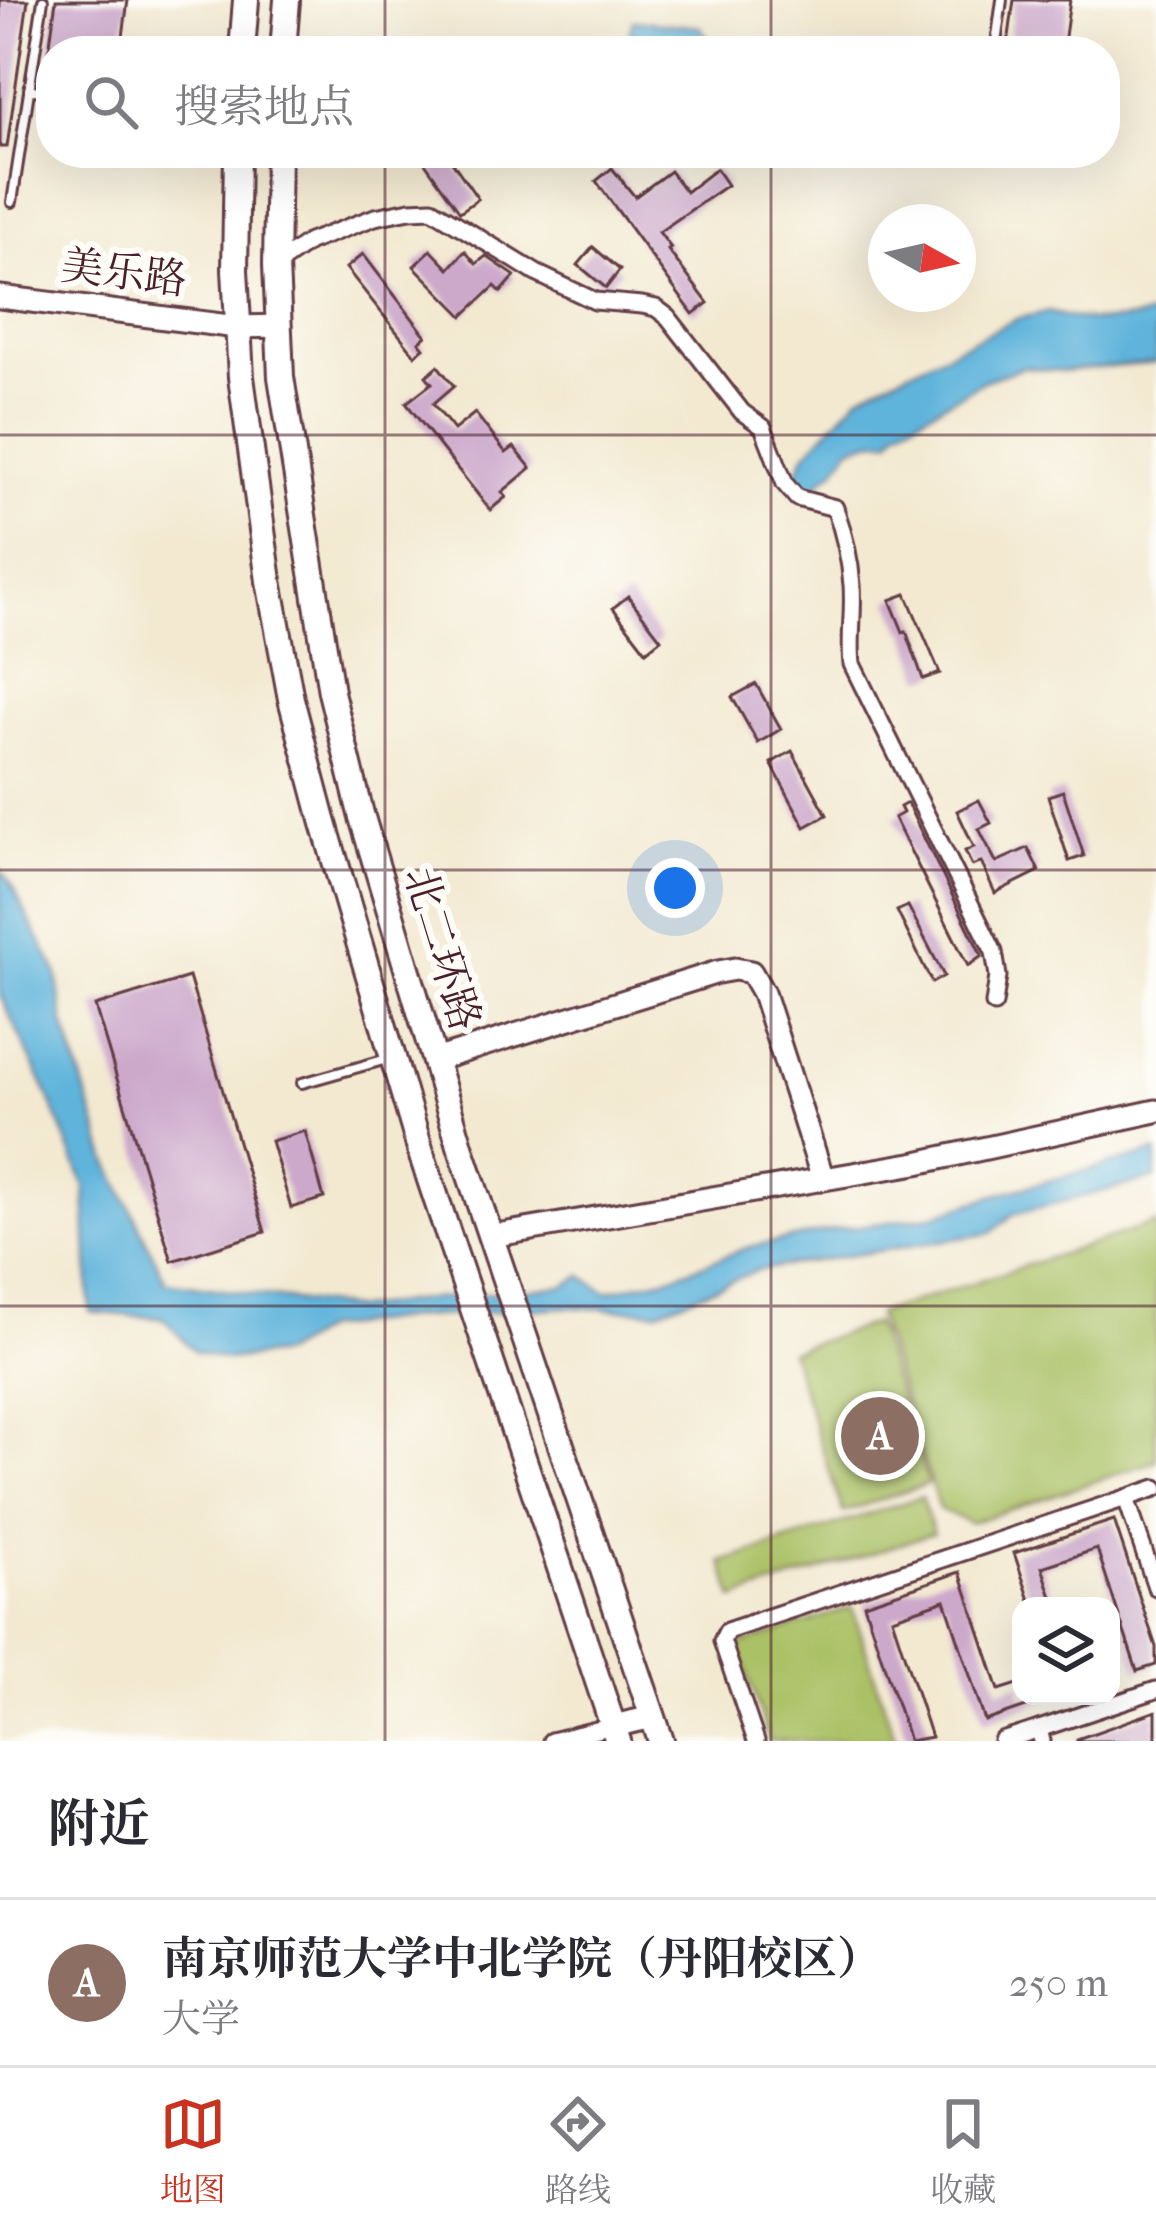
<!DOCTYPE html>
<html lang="zh">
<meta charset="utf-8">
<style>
:root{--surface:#fff;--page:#f7f7f7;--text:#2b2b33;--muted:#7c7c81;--line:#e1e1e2;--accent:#c8321e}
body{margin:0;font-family:"IM FELL French Canon","Noto Serif SC",serif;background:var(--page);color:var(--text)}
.controls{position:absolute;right:36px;bottom:36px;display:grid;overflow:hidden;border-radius:24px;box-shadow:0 12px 48px #0002}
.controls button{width:108px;height:108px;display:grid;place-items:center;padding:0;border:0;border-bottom:3px solid var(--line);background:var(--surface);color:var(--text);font:60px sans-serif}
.compass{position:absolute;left:868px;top:204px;width:108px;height:108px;border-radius:50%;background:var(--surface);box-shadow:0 12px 48px #0002;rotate:98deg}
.you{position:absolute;left:675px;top:888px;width:42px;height:42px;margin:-30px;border:9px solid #fff;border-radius:50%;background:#1a73e8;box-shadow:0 0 0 18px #1a73e833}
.badge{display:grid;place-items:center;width:78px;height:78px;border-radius:50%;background:var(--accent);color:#fff;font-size:39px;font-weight:700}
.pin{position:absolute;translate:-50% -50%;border:6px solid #fff;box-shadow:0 3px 12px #0006}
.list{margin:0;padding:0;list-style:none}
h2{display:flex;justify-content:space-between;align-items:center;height:156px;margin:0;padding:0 48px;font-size:51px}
h2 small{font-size:39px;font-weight:400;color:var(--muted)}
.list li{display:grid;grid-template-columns:78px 1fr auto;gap:36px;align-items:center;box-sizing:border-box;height:168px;padding:0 48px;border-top:3px solid var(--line)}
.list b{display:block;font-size:45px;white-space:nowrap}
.list p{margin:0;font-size:39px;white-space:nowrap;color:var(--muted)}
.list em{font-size:39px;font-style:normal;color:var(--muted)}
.icon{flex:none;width:66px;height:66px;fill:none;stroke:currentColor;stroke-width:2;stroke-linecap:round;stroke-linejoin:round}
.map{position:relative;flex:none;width:1156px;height:1741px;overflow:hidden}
.search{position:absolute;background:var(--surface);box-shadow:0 12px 48px #0002;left:36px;right:36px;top:36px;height:132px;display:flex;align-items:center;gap:30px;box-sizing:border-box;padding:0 42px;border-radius:48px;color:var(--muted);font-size:45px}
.sheet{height:324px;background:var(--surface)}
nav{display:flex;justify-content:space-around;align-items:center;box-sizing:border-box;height:168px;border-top:3px solid var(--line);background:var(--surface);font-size:33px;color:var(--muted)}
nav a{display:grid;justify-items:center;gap:6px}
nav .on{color:var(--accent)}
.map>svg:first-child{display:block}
</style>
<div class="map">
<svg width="1156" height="1741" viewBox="0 0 1156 1741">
<rect width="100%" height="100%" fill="#fdfcf7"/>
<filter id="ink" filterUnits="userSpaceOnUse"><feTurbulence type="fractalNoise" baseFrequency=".00833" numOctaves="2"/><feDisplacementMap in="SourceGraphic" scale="24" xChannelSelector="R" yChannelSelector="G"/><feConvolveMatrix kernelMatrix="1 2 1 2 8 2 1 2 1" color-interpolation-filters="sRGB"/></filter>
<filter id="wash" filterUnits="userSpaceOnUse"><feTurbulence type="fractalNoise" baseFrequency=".004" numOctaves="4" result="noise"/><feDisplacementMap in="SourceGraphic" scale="48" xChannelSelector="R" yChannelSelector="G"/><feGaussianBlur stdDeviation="2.7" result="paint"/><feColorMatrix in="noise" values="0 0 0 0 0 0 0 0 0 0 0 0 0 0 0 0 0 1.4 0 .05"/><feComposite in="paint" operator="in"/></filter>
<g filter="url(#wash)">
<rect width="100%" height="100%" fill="#f3e9d1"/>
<!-- green -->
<g fill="#abc166" stroke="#7a7048" stroke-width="3">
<path d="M1156 1223V1461L970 1523 939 1509 877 1314Z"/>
<path d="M875 1323 928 1484 843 1512 790 1351Z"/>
<path d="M921 1497 933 1533 734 1599 722 1562Z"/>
<path d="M852 1607 896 1741H769L738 1645Z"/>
</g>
<!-- water -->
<g fill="#5fb4db" stroke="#546a83" stroke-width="3">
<path d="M633 20 700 27 708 38 706 51H625Z"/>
<path d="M1049 312C1086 324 1118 324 1156 314V363L1061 371 1024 367 986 380 898 429 891 440H873L851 447 835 470 822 479 816 492 793 480 806 453 861 394 1019 318Z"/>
<path d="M0 869 10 883 57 973 64 1023 107 1159 166 1282 357 1309 420 1300 564 1286 582 1276 606 1292 673 1276 749 1247 838 1229 932 1216 995 1195 1156 1152V1178L1013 1214 991 1233 758 1270 657 1311 566 1307 417 1317 324 1329 282 1354 225 1360 195 1352 163 1318 90 1312 85 1187 49 1097 0 995Z"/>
</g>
<g id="blocks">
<!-- building -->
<g fill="#cca8cb">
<path d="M0 0H28L7 147H0Z"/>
<path d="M56 0H128L121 51H49Z"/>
<path d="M1014 0H1070L1063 51H1007Z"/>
<path d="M418 153H446L478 199 460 212Z"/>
<path d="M612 168 635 197 670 171 686 192 716 169 727 185 659 232 671 248 668 250 708 303 693 314 596 181Z"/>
<path d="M593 247 620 270 606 288 578 265Z"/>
<path d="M431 250 449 269 465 251 476 264 486 256 515 276 501 292 495 286 463 316 414 266Z"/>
<path d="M363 254 426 336 419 342 424 348 415 355 346 268Z"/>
<path d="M438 366 454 386 433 404 454 430 475 413 506 453 514 447 531 468 502 492 506 497 490 510 406 403 432 383 426 376Z"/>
<path d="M906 594 940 673 923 679 906 631 903 632 890 600Z"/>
<path d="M628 596 661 639 646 651 613 608Z"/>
<path d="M756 684 781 729 758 743 732 697Z"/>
<path d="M792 751 827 815 805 827 771 763Z"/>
<path d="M1063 791 1084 856 1069 861 1048 796Z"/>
<path d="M979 800 991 823 979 829 996 862 1028 848 1039 871 995 893 981 862 972 866 965 851 974 847 957 811Z"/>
<path d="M907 803 982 956 968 966 894 818 903 813 900 807Z"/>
<path d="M908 906 944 976 932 983 897 911Z"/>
<path d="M189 977 265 1232 172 1261 95 1006Z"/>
<path d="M305 1131 324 1198 291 1208 271 1141Z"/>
<path d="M1114 1520 1156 1647V1665L1137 1671 1097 1549 1042 1567 1055 1606H1032L1014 1553Z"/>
<path d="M960 1572 999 1690 1021 1683V1696H1052L1053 1698 985 1721 945 1600 892 1618 931 1737 909 1741 864 1604Z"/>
<path d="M1156 1711V1741H1077V1739Z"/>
</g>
</g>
</g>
<g filter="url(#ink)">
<use href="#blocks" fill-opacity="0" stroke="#633d44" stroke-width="3"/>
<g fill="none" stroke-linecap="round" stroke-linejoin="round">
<defs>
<g id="lane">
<path d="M995 51 1002 0"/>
<path d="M29 90 51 91"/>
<path d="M12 202 43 0"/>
<path d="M302 1083 387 1059"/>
</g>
<g id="street">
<path d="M276 265 309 242 375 217 410 210 432 209 536 273 595 301 642 305 656 308 668 317 742 412 763 427 785 484 797 498 835 508C844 533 850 559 852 585 854 612 849 638 852 664L994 952 998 976 994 1004"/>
<path d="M1126 1498 1156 1587"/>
<path d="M1039 1729 1156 1690"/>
<path d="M551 1741 613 1726"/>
<path d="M756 1741 722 1641 727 1631 1156 1488"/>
<path d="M1002 1741 1039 1729 1042 1741"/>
</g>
<g id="secondary">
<path d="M0 297 237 327 279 326"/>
<path d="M435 1060 718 972 735 969 751 972 763 993 823 1179"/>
<path d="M491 1236 917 1163 1156 1111"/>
<path d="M613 1726 653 1717"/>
</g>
<g id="primary">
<path d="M242 51 246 0"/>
<path d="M283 51 287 0"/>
<path d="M237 153 235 270 241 377 269 581 291 699 323 820 422 1156 618 1741"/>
<path d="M278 153 276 265 281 377 331 692 361 814 461 1149 661 1741"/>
</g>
</defs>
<!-- lane casing -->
<use href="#lane" stroke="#633d44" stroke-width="14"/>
<!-- street casing -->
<use href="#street" stroke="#633d44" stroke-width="21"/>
<!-- secondary casing -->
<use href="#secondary" stroke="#633d44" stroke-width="27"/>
<!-- primary casing -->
<use href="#primary" stroke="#633d44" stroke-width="30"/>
<!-- lane -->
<use href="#lane" stroke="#fff" stroke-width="8"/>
<!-- street -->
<use href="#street" stroke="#fff" stroke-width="15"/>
<!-- secondary -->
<use href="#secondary" stroke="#fff" stroke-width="21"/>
<!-- primary -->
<use href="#primary" stroke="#fff" stroke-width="24"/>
</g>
</g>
<!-- grid -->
<path fill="none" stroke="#4a1f2b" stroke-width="3" stroke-opacity="0.55" d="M385 0V51M771 0V51M385 153V1741M771 153V1741M0 435H1156M0 870H1156M0 1306H1156"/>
<g text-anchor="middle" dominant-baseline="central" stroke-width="12" stroke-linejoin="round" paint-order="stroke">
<!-- street labels -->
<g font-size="42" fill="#4a1f2b" stroke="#fdfcf7">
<text transform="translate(124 273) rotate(7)">美乐路</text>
<text transform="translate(442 949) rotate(73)">北二环路</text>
</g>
</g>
</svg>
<div class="controls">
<button><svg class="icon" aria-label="layers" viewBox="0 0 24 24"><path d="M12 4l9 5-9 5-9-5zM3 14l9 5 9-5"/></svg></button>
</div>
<svg class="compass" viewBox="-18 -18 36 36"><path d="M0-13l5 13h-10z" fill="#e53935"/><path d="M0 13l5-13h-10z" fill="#7c7c81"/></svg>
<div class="you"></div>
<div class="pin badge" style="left:880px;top:1436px;background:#8d6e63">A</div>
<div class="search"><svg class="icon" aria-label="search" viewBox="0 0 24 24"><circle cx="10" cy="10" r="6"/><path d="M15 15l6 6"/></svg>搜索地点</div>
</div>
<section class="sheet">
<h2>附近<small></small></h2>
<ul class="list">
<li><span class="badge" style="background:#8d6e63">A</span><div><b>南京师范大学中北学院（丹阳校区）</b><p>大学</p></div><em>250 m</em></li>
</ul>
</section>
<nav>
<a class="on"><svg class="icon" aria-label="map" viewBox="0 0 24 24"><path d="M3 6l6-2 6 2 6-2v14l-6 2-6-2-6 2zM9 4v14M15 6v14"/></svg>地图</a>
<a><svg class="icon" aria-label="directions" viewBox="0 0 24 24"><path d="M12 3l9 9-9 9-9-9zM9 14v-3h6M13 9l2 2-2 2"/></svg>路线</a>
<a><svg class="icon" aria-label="saved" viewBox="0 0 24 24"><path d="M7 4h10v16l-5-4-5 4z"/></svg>收藏</a>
</nav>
